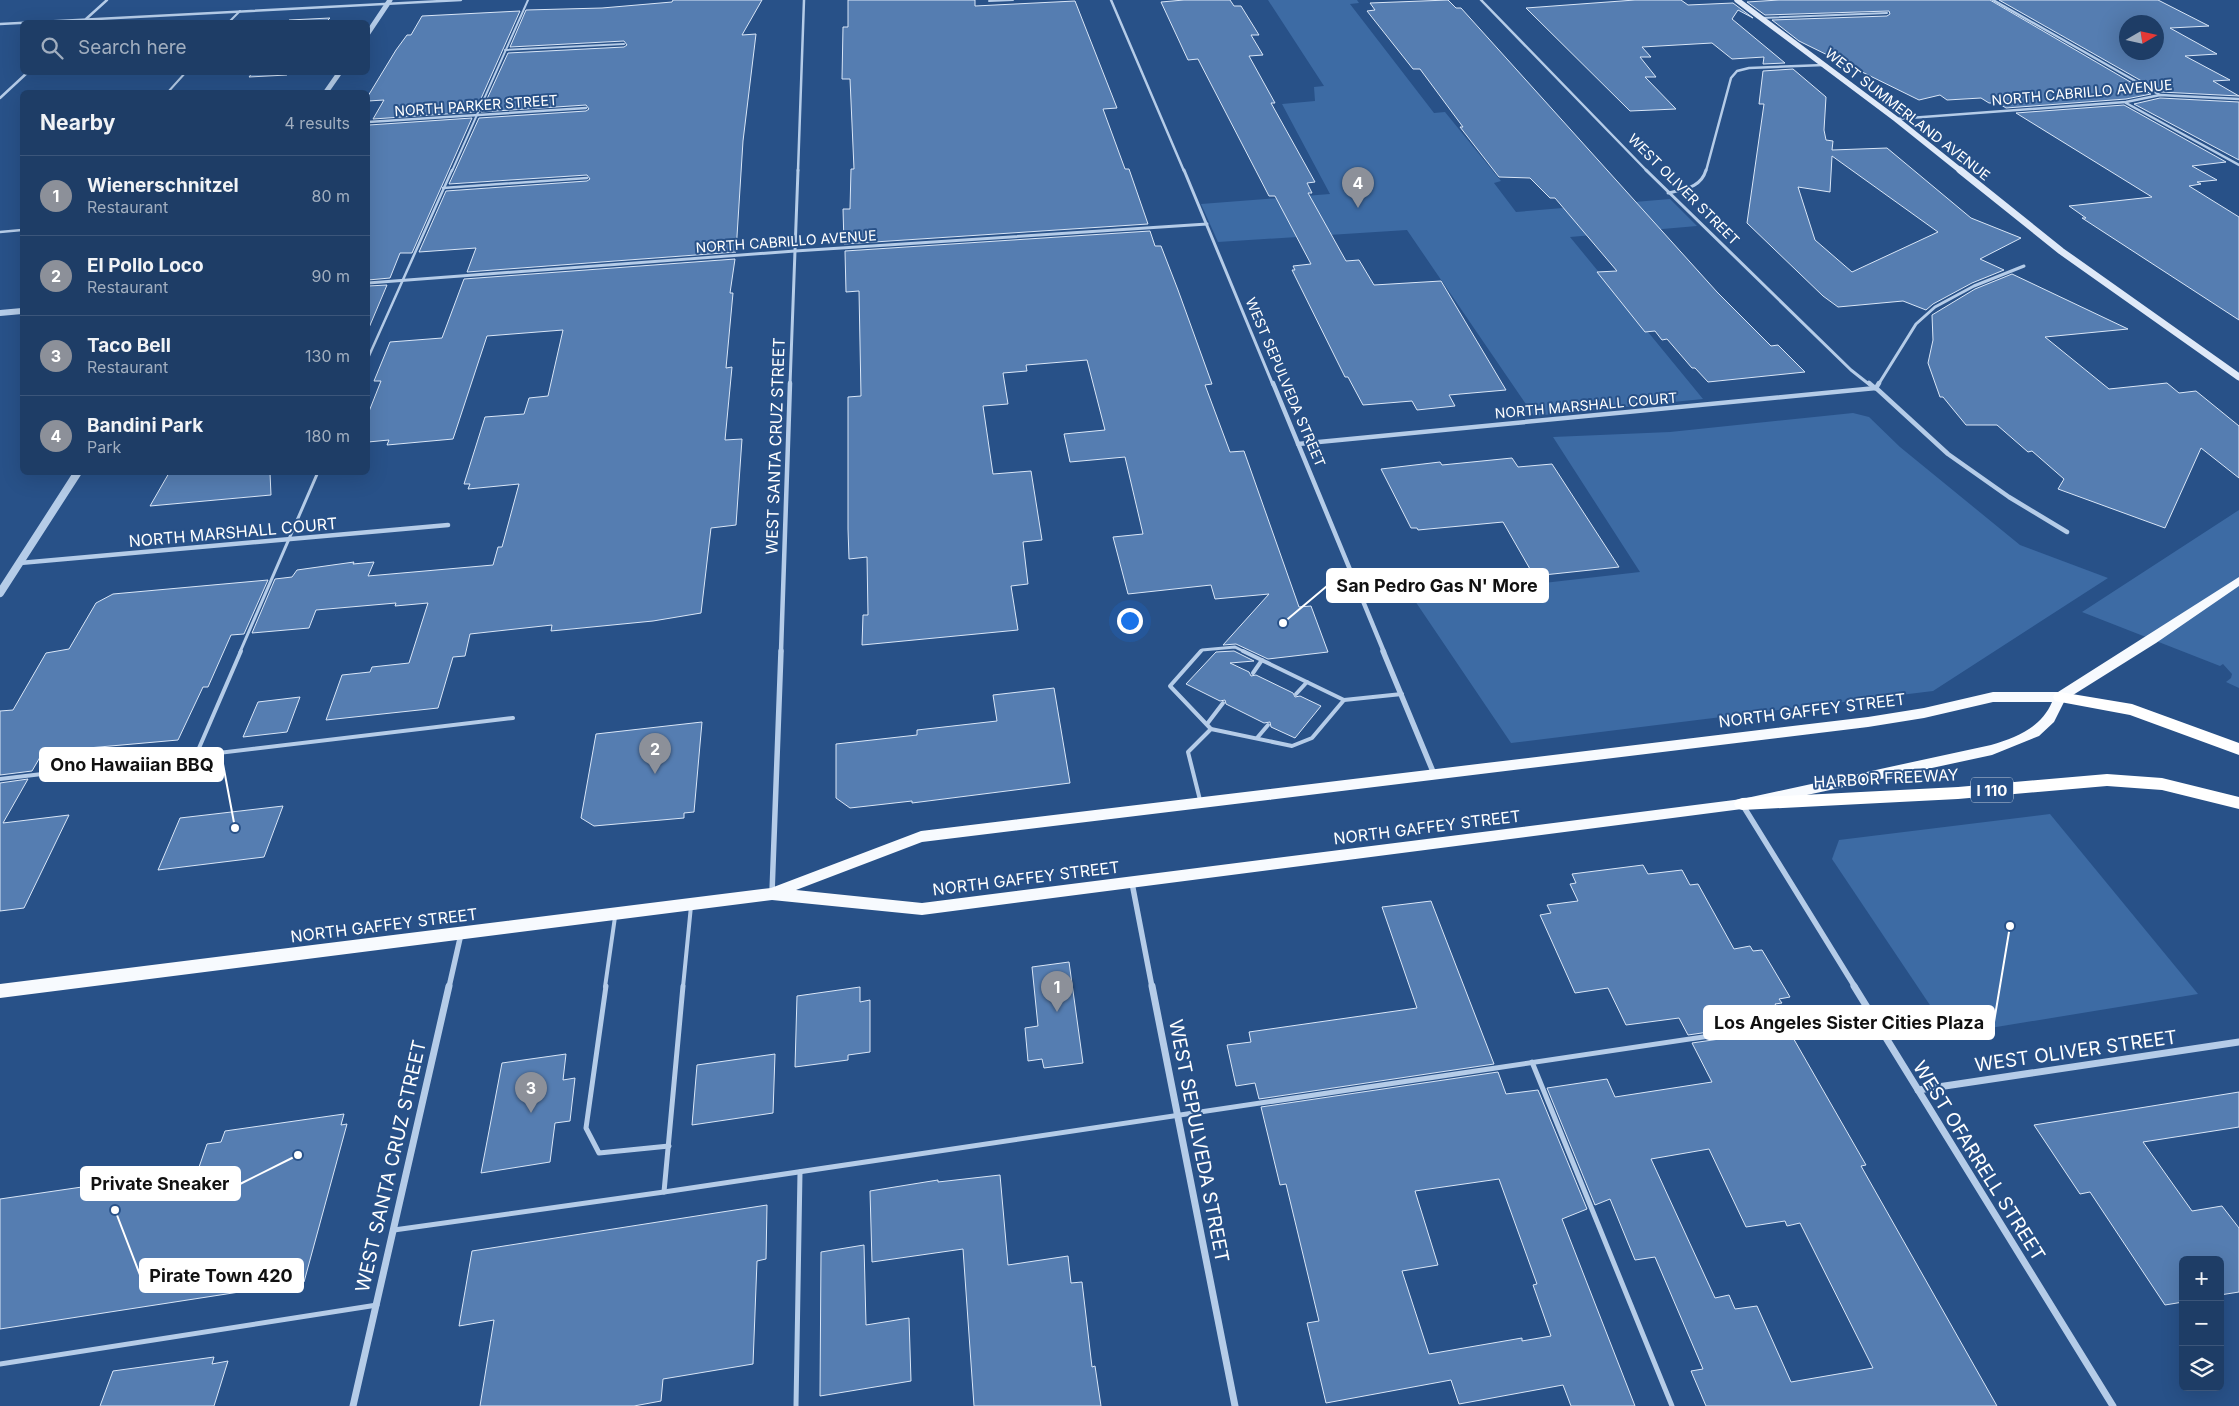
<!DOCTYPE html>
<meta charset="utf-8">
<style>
:root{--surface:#1e3d66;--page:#26446c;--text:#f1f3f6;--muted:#a1aebf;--line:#3c567a;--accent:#8c9099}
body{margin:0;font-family:Inter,sans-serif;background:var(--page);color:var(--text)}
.controls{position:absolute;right:15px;bottom:15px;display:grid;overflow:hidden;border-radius:8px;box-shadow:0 5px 20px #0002}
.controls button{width:45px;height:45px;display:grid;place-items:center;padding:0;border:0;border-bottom:1px solid var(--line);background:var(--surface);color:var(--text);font:25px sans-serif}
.compass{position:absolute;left:2119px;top:15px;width:45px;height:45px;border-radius:50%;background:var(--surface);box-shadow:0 5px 20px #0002;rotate:81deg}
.you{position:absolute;left:1129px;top:620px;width:18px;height:18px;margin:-12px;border:4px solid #fff;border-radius:50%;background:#1a73e8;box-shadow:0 0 0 8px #1a73e833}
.badge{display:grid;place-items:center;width:32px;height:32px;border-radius:50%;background:var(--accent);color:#fff;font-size:16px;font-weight:700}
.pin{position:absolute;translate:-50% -41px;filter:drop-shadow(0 1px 2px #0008)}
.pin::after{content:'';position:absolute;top:26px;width:18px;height:15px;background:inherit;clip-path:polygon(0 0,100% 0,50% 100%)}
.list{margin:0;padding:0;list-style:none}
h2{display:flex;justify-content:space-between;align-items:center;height:65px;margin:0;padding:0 20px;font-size:21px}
h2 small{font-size:16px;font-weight:400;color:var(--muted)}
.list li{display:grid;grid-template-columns:32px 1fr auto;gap:15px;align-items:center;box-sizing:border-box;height:80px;padding:0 20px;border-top:1px solid var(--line)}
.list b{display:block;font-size:19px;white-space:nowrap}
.list p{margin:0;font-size:16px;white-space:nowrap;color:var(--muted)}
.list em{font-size:16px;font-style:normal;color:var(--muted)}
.icon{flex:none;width:28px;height:28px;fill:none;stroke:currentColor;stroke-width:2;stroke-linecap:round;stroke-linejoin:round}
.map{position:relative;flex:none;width:2239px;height:1406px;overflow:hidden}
.search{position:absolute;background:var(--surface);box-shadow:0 5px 20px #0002;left:20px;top:20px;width:350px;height:55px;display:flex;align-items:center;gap:12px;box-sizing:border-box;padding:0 18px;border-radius:8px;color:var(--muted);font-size:19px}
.panel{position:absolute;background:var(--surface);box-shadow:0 5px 20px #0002;left:20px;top:90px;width:350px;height:385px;border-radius:8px}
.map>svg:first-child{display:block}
</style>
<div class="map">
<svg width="2239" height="1406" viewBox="0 0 2239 1406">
<rect width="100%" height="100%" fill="#285188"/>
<!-- green -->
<g fill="#3d6ba4">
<path d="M1268 0H1357L1359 3 1350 4 1434 113 1445 112 1501 181 1494 183 1516 212 1670 199 1697 226 1570 237 1703 399 1534 416 1407 230 1218 242 1201 204 1330 194 1282 104 1315 101 1314 87 1324 86Z"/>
<path d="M1853 413 1869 417 1900 447 2020 545 2108 578 1933 691 1511 743 1413 598 1640 572 1553 437 1670 432Z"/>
<path d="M2239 510V688L2226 682 2231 678 2232 674 2223 664 2220 666 2082 612Z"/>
<path d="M2050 814 2198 994 1960 1033 1946 1029 1832 859 1839 840Z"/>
</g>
<!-- building -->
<g fill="#557db1" stroke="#d9e6f7" fill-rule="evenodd">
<path d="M673 0H762L742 35 756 34 743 141 736 252 467 272 476 248 419 252 446 191 587 181 590 179 587 175 449 184 479 118 586 111 589 109 586 105 481 112 508 53 624 47 627 45 624 41 510 47 526 10 602 8 672 2Z"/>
<path d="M848 0H975V6L1075 1 1117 108 1103 109 1125 169H1129L1148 224 844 244 843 209H850L851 169H854L850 79H842L843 27H848Z"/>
<path d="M1184 0H1230L1234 6H1241L1259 35H1251L1263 55 1249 56 1275 103H1271L1315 182 1307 183 1312 193H1308L1346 261 1359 260 1374 285 1441 281 1506 390 1449 395 1455 406 1417 410 1412 401 1363 405 1348 377H1345L1292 270H1295L1293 266 1311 264 1275 196H1269L1198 59 1188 60 1161 2Z"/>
<path d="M1448 0 1456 8H1461L1717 292 1771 346 1778 345 1805 372 1708 382 1695 368H1692L1667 339 1662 340 1655 331 1645 332 1597 272 1617 271 1555 198H1550L1530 178 1499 177 1460 127H1463L1420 69H1413L1367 11 1375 10 1370 3Z"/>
<path d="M1635 0H1681L1688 5 1733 3 1753 18 1738 10 1732 19 1785 63 1763 64 1764 57 1732 59 1712 43 1642 47 1651 57H1640L1656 77H1645L1676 109 1630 111 1526 8Z"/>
<path d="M1779 0H1990L2151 94 2126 99 2006 108 1998 103H1989L1981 98 1947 100 1940 95 1919 100 1799 41 1772 20 1887 16 1890 14 1889 11 1765 15 1747 2Z"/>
<path d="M1999 0H2158L2209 26 2170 28 2217 54 2185 56 2230 80 2213 81 2239 96 2161 92ZM2126 22H2156V52H2126Z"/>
<path d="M520 11 475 112 373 119 384 100 368 101V96L396 50 407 35H411L422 16Z"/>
<path d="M330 18 326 22H287L289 20Z"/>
<path d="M1793 69 1826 97 1824 130 1826 140 1833 141 1832 150 1887 148 1971 218 2021 238 1980 259 2004 270 1972 283 1933 304 1926 310 1903 301 1838 307 1823 296 1747 223 1764 104H1759L1763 71ZM1832 156 1938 232 1852 272 1815 240 1798 187 1830 192Z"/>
<path d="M253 72H289L287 75 249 77Z"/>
<path d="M2160 98 2239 102V160L2134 104Z"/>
<path d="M2124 105 2226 162 2192 166 2217 180 2197 182 2201 184 2189 186 2239 217V320L2082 218H2086L2069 206 2152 197 2016 113Z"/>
<path d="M472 118 412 253H400L390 278 368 280V128L369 125Z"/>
<path d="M1150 231 1155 246H1161L1178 290 1212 384 1205 385 1230 452 1244 451 1299 607 1311 606 1328 652 1268 659 1236 644 1223 645 1269 594 1215 599 1211 585 1128 594 1113 537 1143 534 1125 457 1070 462 1064 434 1105 430 1087 360 1026 365 1027 371 1003 373 1008 404 983 406 993 474 1031 471 1042 540 1023 542 1028 584 1011 586 1018 630 862 645 863 615H868L867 557 849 559 848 529V397L861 396 859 291 846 292 845 251Z"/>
<path d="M735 259 730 293H733L726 368 732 367 725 440 742 439 736 525 711 528 701 613 653 621 551 631 552 625 470 634 465 656 453 657 438 708 326 720 342 675 370 672 372 667 409 663 428 603 395 606 396 603 316 610 309 628 252 633 275 579 292 577 297 570 354 562 353 564 374 562 368 576 493 565 498 547H502L519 484 468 489 470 484H464L485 417 524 414 529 398 548 396 563 330 487 336 453 439 387 445 389 440 368 442V414L381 381H374L390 342 442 338 464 279Z"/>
<path d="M2012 274 2128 329 2045 337 2109 389 2167 383 2179 393 2196 391 2239 426V478L2201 448 2165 528 2058 489 2064 479 2032 451 2028 452 1997 425H1966L1943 397H1940L1928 363 1933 340 1932 315 1975 289Z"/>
<path d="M387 285 368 330V286Z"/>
<path d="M1512 458 1518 467 1552 464 1619 567 1534 576 1503 522 1418 530 1417 528H1411L1381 469 1440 462 1442 465Z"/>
<path d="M169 473H270L271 495 150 506Z"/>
<path d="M268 580 244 634 231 635 208 687H203L178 740 43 752 32 771 0 775V711L13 710 46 653 69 649 96 603 113 594Z"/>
<path d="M1234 651 1254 661 1230 663 1249 672 1251 676 1256 675 1293 693 1295 697 1300 696 1321 706 1295 738 1271 727 1270 722 1264 723 1226 704 1225 700 1220 701 1186 684 1216 652Z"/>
<path d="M1054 688 1070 783 912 803V801L850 808 836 798V744L917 735V730L997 721 993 695Z"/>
<path d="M300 697 287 732 243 737 258 702Z"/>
<path d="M702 722 694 812 684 813V818L594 826 581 818 596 734Z"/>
<path d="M28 779 3 823 69 815 24 908 0 911V783Z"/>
<path d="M283 806 264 857 158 870 180 818Z"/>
<path d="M1643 865 1648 874 1682 870 1690 885 1698 884 1734 949 1750 946 1753 951 1762 950 1790 997 1779 999 1782 1003 1775 1004 1784 1021 1688 1035 1679 1018 1626 1025 1608 988 1575 993 1540 915 1551 913 1547 905 1578 901 1570 884 1576 883 1572 874Z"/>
<path d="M1431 901 1494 1064 1259 1099 1255 1083 1236 1086 1227 1045 1251 1042 1249 1032 1417 1008 1382 907Z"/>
<path d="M1069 962 1083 1063 1044 1068 1042 1059 1028 1061 1025 1028 1038 1026 1032 967Z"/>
<path d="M860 987V1002L870 1000V1052L848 1055V1060L795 1067 797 996Z"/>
<path d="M1788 1029 1866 1165 1861 1166 1997 1406H1706L1691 1371 1703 1369 1655 1257 1635 1260 1610 1199 1595 1205 1547 1088 1607 1079 1615 1097 1712 1082 1692 1043ZM1709 1149 1746 1227 1785 1221 1787 1226 1800 1223 1873 1368 1791 1382 1757 1306 1735 1309 1729 1295 1715 1298 1651 1159Z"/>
<path d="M566 1054 563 1080 575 1078 570 1121 555 1123 550 1162 481 1173 502 1063Z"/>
<path d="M775 1054 773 1113 692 1125 697 1065Z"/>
<path d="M1498 1072 1506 1094 1538 1090 1587 1209 1562 1219 1635 1406H1571L1563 1385 1459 1404 1451 1380 1326 1403 1307 1323 1319 1321 1286 1184 1280 1185 1261 1107ZM1499 1179 1537 1284 1533 1285 1551 1336 1522 1341V1338L1429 1354 1402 1271 1438 1265 1415 1191Z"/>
<path d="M2239 1092V1127L2143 1142 2192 1211 2222 1206 2239 1228V1292L2220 1295V1260H2183V1302L2165 1305 2090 1192 2080 1194 2034 1125Z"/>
<path d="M344 1114 341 1125 347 1124 304 1282 0 1329V1199L198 1170 207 1144 221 1142 225 1131Z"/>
<path d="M1000 1175 1008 1265 1068 1256 1071 1283 1082 1282 1092 1367 1095 1366 1101 1406H974L963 1249 872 1262 870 1191 938 1180V1182Z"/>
<path d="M767 1205 766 1259 757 1261 753 1364 663 1379 661 1401 634 1406H480L494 1320 459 1326 472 1251Z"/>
<path d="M864 1245 866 1325 909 1318 911 1381 820 1396 821 1252Z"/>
<path d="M214 1357 212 1364 228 1361 214 1406H100L113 1371Z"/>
</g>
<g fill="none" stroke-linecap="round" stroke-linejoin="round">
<!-- service-far4 -->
<g stroke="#b5cce8" stroke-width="2">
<path d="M989 1 1013 0"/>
<path d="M1761 18 1887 13"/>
<path d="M229 22 240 11"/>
<path d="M505 50 624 44"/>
<path d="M168 92 186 72"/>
<path d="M452 171 528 0"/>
</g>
<!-- service-far3 -->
<g stroke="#b5cce8" stroke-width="2.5">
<path d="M443 188 587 178"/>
<path d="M0 232 22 230"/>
<path d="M368 358 452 170"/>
</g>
<!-- service-far2 -->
<g stroke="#b5cce8" stroke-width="3">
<path d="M240 652 318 472"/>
<path d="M1200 652 1202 650 1235 647 1245 652"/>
</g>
<!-- service-far1 -->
<g stroke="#b5cce8" stroke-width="4">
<path d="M1201 651 1170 686 1211 729"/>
<path d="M1243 651 1344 700"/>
<path d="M1253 673 1262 660"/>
<path d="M1296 694 1307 682"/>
<path d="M1207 724 1223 703"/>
<path d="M1257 738 1268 725"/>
<path d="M196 755 241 651"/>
<path d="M0 779 513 718"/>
<path d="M1200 800 1188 752 1211 729 1292 746 1312 738 1344 700 1402 694"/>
<path d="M605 987 615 917"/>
<path d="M683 987 691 906"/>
</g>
<!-- service -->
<g stroke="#b5cce8" stroke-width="5">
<path d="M606 986 586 1128 599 1153 669 1146"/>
<path d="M1532 1062 1672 1406"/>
<path d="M664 1192 683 986"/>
<path d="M394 1230 664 1192 1871 1012"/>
<path d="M0 1364 377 1305"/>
<path d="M796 1406 800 1172"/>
</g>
<!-- minor-far4 -->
<g stroke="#b5cce8" stroke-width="2.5">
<path d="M1111 0 1184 171"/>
<path d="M1481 0 1647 171"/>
<path d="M1993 0 2160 95"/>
<path d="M86 19 107 0"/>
<path d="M0 24 461 0"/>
<path d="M0 98 28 72"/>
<path d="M2126 103 2239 165"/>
<path d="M1896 119 2126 102 2160 95 2239 99"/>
<path d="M368 122 586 108"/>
<path d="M798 171 804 0"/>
<path d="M1706 171 1731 78 1737 71 1749 68 1824 65"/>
</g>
<!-- minor-far3 -->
<g stroke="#b5cce8" stroke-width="3">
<path d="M1184 170 1273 385"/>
<path d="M1646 170 1851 370 1870 385"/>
<path d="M1668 193C1684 189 1701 188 1706 170"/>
<path d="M368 283 795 251 1207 224"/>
<path d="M790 385 798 170"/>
<path d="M1878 385 1916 324 1935 307 1974 286 2024 266"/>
</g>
<!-- minor-far2 -->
<g stroke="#b5cce8" stroke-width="4.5">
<path d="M1273 383 1384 652"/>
<path d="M1869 383 1875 388"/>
<path d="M1879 383 1876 388 1948 454 2009 497 2067 532"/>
<path d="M1298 444 1876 388"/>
<path d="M20 563 448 525"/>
<path d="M781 652 790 383"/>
</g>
<!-- minor-far1 -->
<g stroke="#b5cce8" stroke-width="5.5">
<path d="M1383 651 1434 774"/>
<path d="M1742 804 1855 987"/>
<path d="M1132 883 1152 987"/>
<path d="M772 893 781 651"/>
<path d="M449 987 461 934"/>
</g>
<!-- minor -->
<g stroke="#b5cce8" stroke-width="7">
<path d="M1152 986 1235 1406"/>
<path d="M1854 986 2113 1406"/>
<path d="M1918 1090 2239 1042"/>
<path d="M353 1406 449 986"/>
</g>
<!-- tertiary-far2 -->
<g stroke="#b5cce8" stroke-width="5">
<path d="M368 33 390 0"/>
<path d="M326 92 340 72"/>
</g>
<!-- tertiary-far1 -->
<path stroke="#b5cce8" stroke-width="6" d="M0 313 22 311"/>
<!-- tertiary -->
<path stroke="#b5cce8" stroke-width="8" d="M0 593 78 472"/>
<!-- secondary-far1 -->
<path stroke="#dfe9f8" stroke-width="5.5" d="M1737 0 1896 119 1961 171"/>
<!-- secondary -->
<path stroke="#dfe9f8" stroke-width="7" d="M1960 170 2061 251 2239 377"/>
<!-- primary -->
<path fill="#f7fafe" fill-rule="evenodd" d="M2239 577V586L2156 643 2065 700 2054 722 2039 736 1992 755 1742 809 922 915 772 900 0 998V984L771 888 921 831 1868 717 1924 708 1993 692H2058ZM1993 702H2052C2041 728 2017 737 1991 745L1742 799 922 903 796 890 922 842 1868 727 1924 718Z"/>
<!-- motorway -->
<g fill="#fff" fill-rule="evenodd">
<path d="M2060 692 2132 704 2239 743V755L2130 715 2055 701 2053 697 2055 693Z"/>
<path d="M2107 774 2162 778 2239 797V809L2162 790 2107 786 1958 799 1742 810 1736 808 1734 804 1736 800 1742 798 1958 787Z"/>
</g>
</g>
<g text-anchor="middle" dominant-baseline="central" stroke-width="4" stroke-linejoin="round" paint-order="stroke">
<!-- far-street labels -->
<g font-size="14" fill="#fff" stroke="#285188">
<text transform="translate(2082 92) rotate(-5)">NORTH CABRILLO AVENUE</text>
<text transform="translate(476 105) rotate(-4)">NORTH PARKER STREET</text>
<text transform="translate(1908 114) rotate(38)">WEST SUMMERLAND AVENUE</text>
<text transform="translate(1684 189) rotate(45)">WEST OLIVER STREET</text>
<text transform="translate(786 241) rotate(-4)">NORTH CABRILLO AVENUE</text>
<text transform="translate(1286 382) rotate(67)">WEST SEPULVEDA STREET</text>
<text transform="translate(1586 405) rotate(-5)">NORTH MARSHALL COURT</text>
</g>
<!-- shield labels -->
<rect fill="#285188" stroke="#becbdb" stroke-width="1" x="1971" y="777.5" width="42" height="25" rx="4"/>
<g font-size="15" font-weight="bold" fill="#fff">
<text x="1992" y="790">I 110</text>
</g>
<!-- street labels -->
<g font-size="16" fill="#fff" stroke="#285188">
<text transform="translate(775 446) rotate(-88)">WEST SANTA CRUZ STREET</text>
<text transform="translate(233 532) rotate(-5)">NORTH MARSHALL COURT</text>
<text transform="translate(1812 710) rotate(-7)">NORTH GAFFEY STREET</text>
<text transform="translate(1886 778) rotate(-3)">HARBOR FREEWAY</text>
<text transform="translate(1427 827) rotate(-7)">NORTH GAFFEY STREET</text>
<text transform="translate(1026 878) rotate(-7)">NORTH GAFFEY STREET</text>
<text transform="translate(384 925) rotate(-7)">NORTH GAFFEY STREET</text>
</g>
<!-- near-street labels -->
<g font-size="19" fill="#fff" stroke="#285188">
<text transform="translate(2076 1051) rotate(-8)">WEST OLIVER STREET</text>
<text transform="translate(1199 1141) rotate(79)">WEST SEPULVEDA STREET</text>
<text transform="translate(1979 1161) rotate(58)">WEST OFARRELL STREET</text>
<text transform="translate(391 1166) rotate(-77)">WEST SANTA CRUZ STREET</text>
</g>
</g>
<!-- callouts -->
<path fill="none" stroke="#fff" stroke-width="2" d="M1283 623L1327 586M235 828L223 764M2010 926L1994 1022M298 1155L240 1184M115 1210L140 1275"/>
<g fill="#fff" stroke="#285188" stroke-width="2">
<circle cx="1283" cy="623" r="5"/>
<circle cx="235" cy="828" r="5"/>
<circle cx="2010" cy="926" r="5"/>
<circle cx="298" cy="1155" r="5"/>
<circle cx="115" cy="1210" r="5"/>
</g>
<g fill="#fff" stroke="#fff" stroke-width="2">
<rect x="1327" y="569" width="221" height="33" rx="5"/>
<rect x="40" y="748" width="183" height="33" rx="5"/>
<rect x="1704" y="1006" width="290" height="33" rx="5"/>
<rect x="81" y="1167" width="159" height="33" rx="5"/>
<rect x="140" y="1259" width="163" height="33" rx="5"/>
</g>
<g font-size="18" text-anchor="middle" font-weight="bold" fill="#111">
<text x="1437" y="592">San Pedro Gas N' More</text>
<text x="132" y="771">Ono Hawaiian BBQ</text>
<text x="1849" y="1029">Los Angeles Sister Cities Plaza</text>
<text x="160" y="1190">Private Sneaker</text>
<text x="221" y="1282">Pirate Town 420</text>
</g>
</svg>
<div class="controls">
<button>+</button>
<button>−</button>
<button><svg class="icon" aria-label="layers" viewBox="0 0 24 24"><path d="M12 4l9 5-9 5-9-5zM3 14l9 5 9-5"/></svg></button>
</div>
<svg class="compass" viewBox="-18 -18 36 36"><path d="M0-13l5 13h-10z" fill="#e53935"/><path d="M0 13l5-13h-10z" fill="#a1aebf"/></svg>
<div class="you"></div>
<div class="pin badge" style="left:1057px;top:1012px">1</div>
<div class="pin badge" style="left:655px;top:774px">2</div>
<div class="pin badge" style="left:531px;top:1113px">3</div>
<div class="pin badge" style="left:1358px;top:208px">4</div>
<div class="search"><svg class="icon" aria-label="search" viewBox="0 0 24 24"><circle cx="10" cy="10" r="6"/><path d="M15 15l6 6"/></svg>Search here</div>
<section class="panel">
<h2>Nearby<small>4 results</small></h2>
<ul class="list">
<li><span class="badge">1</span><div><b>Wienerschnitzel</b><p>Restaurant</p></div><em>80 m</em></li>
<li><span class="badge">2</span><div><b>El Pollo Loco</b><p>Restaurant</p></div><em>90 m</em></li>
<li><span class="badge">3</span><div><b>Taco Bell</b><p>Restaurant</p></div><em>130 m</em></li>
<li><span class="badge">4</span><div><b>Bandini Park</b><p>Park</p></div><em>180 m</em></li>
</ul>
</section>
</div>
